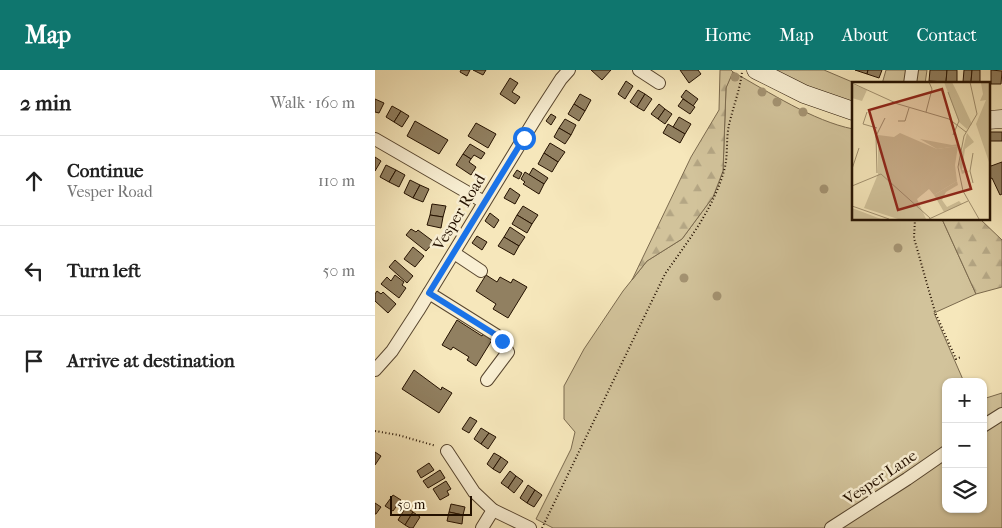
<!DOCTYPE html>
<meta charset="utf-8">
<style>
:root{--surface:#fff;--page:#f6f6f6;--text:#222;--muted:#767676;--line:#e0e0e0;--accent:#0f766e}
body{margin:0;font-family:"IM FELL French Canon",serif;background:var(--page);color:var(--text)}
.controls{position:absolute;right:15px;bottom:15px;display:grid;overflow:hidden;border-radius:10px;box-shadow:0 1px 4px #0004}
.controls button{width:45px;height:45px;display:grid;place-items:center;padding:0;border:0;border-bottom:1px solid var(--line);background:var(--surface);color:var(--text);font:25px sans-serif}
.scale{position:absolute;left:15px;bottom:12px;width:82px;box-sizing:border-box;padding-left:5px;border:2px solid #241100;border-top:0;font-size:14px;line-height:18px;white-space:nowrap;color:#241100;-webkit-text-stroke:4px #f9efd3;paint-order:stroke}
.stop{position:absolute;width:15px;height:15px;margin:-11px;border:4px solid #1a73e8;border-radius:50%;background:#fff}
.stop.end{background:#1a73e8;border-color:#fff;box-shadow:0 1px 5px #0008}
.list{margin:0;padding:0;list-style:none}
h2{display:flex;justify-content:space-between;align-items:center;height:65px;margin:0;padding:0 20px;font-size:21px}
h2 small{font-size:16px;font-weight:400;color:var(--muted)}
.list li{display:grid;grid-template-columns:32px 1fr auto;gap:15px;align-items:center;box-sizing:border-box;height:90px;padding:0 20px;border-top:1px solid var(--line)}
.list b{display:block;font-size:19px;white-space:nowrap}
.list p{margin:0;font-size:16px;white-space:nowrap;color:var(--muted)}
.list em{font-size:16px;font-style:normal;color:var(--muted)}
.icon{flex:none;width:28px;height:28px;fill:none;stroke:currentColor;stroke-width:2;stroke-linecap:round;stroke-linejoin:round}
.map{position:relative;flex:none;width:627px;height:458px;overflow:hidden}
header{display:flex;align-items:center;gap:30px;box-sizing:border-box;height:70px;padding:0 25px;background:var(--accent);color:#fff}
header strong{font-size:24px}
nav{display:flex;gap:28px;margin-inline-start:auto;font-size:18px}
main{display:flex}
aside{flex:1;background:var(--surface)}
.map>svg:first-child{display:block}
</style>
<header>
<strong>Map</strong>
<nav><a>Home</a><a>Map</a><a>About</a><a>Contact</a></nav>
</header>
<main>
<aside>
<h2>2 min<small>Walk · 160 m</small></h2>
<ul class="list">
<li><svg class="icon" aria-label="ahead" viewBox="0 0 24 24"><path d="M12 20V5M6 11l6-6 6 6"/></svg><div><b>Continue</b><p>Vesper Road</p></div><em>110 m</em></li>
<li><svg class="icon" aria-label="left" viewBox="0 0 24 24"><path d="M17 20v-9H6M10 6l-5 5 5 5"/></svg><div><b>Turn left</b></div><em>50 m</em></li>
<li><svg class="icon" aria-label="arrive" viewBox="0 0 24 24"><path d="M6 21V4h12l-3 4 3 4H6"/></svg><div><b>Arrive at destination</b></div></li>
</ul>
</aside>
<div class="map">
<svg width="627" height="458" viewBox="0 0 627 458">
<defs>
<pattern id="forest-firs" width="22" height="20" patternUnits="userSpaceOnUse" patternTransform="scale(1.25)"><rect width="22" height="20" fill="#d2c39b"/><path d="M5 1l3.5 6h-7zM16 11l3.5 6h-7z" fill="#b4a684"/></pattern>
</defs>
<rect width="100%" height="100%" fill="#f6e7bb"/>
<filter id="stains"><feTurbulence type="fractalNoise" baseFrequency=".004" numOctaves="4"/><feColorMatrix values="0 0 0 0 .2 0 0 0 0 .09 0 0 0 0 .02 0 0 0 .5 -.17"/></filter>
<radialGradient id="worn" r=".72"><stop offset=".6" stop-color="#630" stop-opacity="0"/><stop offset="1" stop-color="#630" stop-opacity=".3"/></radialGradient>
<!-- green -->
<g fill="#d2c39b" stroke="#7b6a4e">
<path d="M394 0H449L482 14H478V34L464 31Z"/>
<path d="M511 0H532L530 14H507Z"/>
<path d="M542 0H552L550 14H539Z"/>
<path d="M358 2C394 22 438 51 478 59V149H567L601 224 559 243 589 312H571V439H608V329L627 323V458H178L161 449 196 379 200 362 189 349V316L209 279 248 221 272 191 307 169 338 127 348 101 351 17Z"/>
</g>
<!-- forest -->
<g fill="url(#forest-firs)" stroke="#7b6a4e">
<path d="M345 0H356L358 2 351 18 348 101 338 127 307 169 272 191 257 210 316 87 344 40Z"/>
<path d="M567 149H605L627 170V217L601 224Z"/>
</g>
<!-- building -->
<g fill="#918061" stroke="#241100">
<path d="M86 0H95L92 6 85 2Z"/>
<path d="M98 0H111L108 5Z"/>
<path d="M216 0H236L227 10Z"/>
<path d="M305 0H323L326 4 314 13Z"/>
<path d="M480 0H493L492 4Z"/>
<path d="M493 0H507L504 8 492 4Z"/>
<path d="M555 0H572L571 12 554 11Z"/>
<path d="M572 0H582V12H571Z"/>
<path d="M589 0H597L596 12H588Z"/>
<path d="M597 0H605V13L596 12Z"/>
<path d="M616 0 627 1 626 14H616Z"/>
<path d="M135 8 143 13 137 22 145 27 140 34 125 24Z"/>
<path d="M251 11 258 16 250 29 243 24Z"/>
<path d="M263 20 270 24 262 37 255 32Z"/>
<path d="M311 20 323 29 318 36 306 27Z"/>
<path d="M205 24 216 30 210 41 199 34Z"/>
<path d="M270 24 277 29 269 41 262 37Z"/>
<path d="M0 29 9 33 4 43 0 42Z"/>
<path d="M308 29 320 37 315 44 303 36Z"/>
<path d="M199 34 210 41 204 51 193 44Z"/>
<path d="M284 34 290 39 283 49 276 44Z"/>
<path d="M17 36 26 41 19 52 11 47Z"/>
<path d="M290 39 297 44 290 54 283 49Z"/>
<path d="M26 41 34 46 27 57 19 52Z"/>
<path d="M176 44 181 47 176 55 171 51Z"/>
<path d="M304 47 316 54 310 64 298 57Z"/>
<path d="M190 49 201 55 196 65 184 58Z"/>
<path d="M40 51 73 70 64 84 32 66Z"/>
<path d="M101 53 121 64 113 78 93 66Z"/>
<path d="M293 54 310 64 305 73 288 63Z"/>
<path d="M184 58 196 65 190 74 179 67Z"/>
<rect x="613" y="62" width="14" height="9"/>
<path d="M175 73 190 82 183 92 169 83Z"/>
<path d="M95 74 110 83 106 89 99 85 96 89 88 84Z"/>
<path d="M169 83 183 92 177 102 163 94Z"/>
<path d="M88 84 96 89 94 92 101 97 96 105 81 95Z"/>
<path d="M0 87 6 91 0 101Z"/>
<path d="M613 91 616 96 627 92V124L625 125 617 108 613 110Z"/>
<path d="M11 95 21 100 14 112 5 107Z"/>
<path d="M158 98 173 108 169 114 154 105Z"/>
<path d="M21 100 30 105 24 117 14 112Z"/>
<path d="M142 100 147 103 144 109 138 106Z"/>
<path d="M150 102 169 114 164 124 148 114 150 112 146 109Z"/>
<path d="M35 110 45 115 38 128 29 123Z"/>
<path d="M45 115 54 119 48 132 38 128Z"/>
<path d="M135 118 145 125 140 134 129 128Z"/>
<path d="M57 134 71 136 68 147 55 145Z"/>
<path d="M148 136 163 145 157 154 142 145Z"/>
<path d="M115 143 124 150 119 158 110 151Z"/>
<path d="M55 145 68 147 66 158 52 155Z"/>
<path d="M142 145 157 154 152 163 137 154Z"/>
<path d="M135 157 150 167 144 176 129 167Z"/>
<path d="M36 159 41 162 43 160 59 172 51 181 31 165Z"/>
<path d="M102 166 112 172 107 180 97 173Z"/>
<path d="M129 167 144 176 139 185 123 176Z"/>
<path d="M38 177 49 186 40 197 29 189Z"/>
<path d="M20 190 38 206 32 213 14 197Z"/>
<path d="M20 205 29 212 27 215 31 218 24 228 6 214 12 207 16 211Z"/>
<path d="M111 205 122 212 125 207 136 213 138 209 152 217 133 248 118 239 121 234 101 221Z"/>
<path d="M2 221 6 224 8 222 21 234 13 243 0 231V224Z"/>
<path d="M82 250 107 266 108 264 117 270 101 296 92 290 94 287 78 277 76 280 67 275Z"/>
<path d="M39 300 66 320 67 317 77 323 64 343 27 319Z"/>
<path d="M95 347 102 351 94 363 87 359Z"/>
<path d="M106 358 114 363 106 374 99 369Z"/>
<path d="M114 363 121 367 113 379 106 374Z"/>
<path d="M0 382 6 386 0 395Z"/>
<path d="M119 383 126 387 118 399 112 394Z"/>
<path d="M126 387 133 392 125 403 118 399Z"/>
<path d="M54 393 59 400 46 408 42 401Z"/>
<path d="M65 400 70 408 53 418 48 411Z"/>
<path d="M135 401 141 406 133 418 126 413Z"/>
<path d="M141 406 148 411 139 423 133 418Z"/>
<path d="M71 411 76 419 72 421 74 425 65 430 58 419Z"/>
<path d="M153 415 160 420 152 433 145 428Z"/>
<path d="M160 420 167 425 159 437 152 433Z"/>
<path d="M18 425 26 430 18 441 10 436Z"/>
<path d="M0 433 6 437 1 444H0Z"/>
<path d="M76 434 90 437 88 445 74 442Z"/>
<path d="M31 437 38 442 30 455 23 450Z"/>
<path d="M38 442 45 447 38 458H35L30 455Z"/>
<path d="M74 442 88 445 87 454 72 451Z"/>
</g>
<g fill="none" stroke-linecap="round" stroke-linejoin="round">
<defs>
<g id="street">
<path d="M264 0 284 13"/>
<path d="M535 14 537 0"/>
<path d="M0 69 109 132"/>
<path d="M79 183 106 201"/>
<path d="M54 223 121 265 127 271 133 282 112 310"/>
<path d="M0 300 17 281 43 241 162 46 186 9 194 0"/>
<path d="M608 356 627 344"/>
<path d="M72 381 99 422 118 440 155 458"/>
<path d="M107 458 118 440"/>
<path d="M456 458 532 409 571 382"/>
</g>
<g id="secondary">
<path d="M381 0 429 24 478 41"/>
<path d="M613 50 627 49"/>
</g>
</defs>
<!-- street casing -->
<use href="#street" stroke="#58462f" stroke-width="14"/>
<!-- secondary casing -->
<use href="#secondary" stroke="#241100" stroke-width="19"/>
<!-- path -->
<g stroke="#241100" stroke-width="2" stroke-dasharray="1 2.5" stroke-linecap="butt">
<path d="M540 149 539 168 560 242 581 289 586 287"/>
<path d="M0 361 23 365 61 376"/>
<path d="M167 458 290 204C313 171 340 137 350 97 353 83 351 68 354 55 358 37 365 20 367 2"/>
</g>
<!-- street -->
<use href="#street" stroke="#f9efd3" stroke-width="12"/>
<!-- secondary -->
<use href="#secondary" stroke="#f9efd3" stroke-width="18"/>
</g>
<!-- trees -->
<g fill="#a49372">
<circle cx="360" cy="7" r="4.5"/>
<circle cx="387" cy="22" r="4.5"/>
<circle cx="402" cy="32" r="4.5"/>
<circle cx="428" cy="42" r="4.5"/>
<circle cx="449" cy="119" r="4.5"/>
<circle cx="523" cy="178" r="4.5"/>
<circle cx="309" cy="208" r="4.5"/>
<circle cx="342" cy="226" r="4.5"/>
</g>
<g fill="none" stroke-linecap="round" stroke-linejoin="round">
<!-- route -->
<path stroke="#1a73e8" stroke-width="6" d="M127 271 121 265 54 223 149 68"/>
</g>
<g text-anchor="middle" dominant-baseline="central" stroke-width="5" stroke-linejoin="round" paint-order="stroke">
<!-- street labels -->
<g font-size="16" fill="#241100" stroke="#f9efd3">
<text transform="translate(84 142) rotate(-59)">Vesper Road</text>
<text transform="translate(505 407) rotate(-34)">Vesper Lane</text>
</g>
</g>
<!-- overview -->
<g transform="translate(477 12)">
<rect width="138" height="138" fill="#f6e7bb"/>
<path d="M0 2 15 8 10 19 0 16ZM48 51 85 67 106 64 103 83 105 99 82 113 77 107 65 117 74 137H46L12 126 26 92V53L42 55ZM115 51 122 60 113 67 110 88 117 89 110 92 107 82ZM0 126 29 137H0Z" fill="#d2c39b"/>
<path d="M92 0H100L106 12 120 42 115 47 107 40ZM137 0H138L137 80 124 42 134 18 128 19 131 12 129 1ZM68 57 100 63 107 62 106 64 85 67ZM105 99 106 103 94 110 90 118 95 125 107 119 110 122 92 130 82 113Z" fill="#d2c39b"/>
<path fill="none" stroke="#a29170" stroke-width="1" d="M118 0 125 32 112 54 106 85 111 109 127 137M0 1 46 22 97 37 114 50M96 10 107 39 101 53M15 30 11 42 25 46M74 30 80 7 77 0M46 39H53L57 26M121 71 118 89 121 101M0 87 7 66M25 91 24 54 33 36M0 104 29 92 78 136M0 124 37 137M77 137 116 119"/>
<path fill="#8f2418" fill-opacity="0.15" stroke="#8f2418" stroke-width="2.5" d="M90 7 119 107 46 128 17 28Z"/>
<rect width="138" height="138" fill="none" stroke="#241100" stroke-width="2.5"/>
</g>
<rect width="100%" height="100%" filter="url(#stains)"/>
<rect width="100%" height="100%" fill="url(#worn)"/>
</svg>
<div class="controls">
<button>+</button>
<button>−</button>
<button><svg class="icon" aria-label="layers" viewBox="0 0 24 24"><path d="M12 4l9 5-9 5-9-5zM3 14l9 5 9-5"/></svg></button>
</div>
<div class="scale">50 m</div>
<div class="stop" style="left:149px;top:68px"></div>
<div class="stop end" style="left:127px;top:271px"></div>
</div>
</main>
